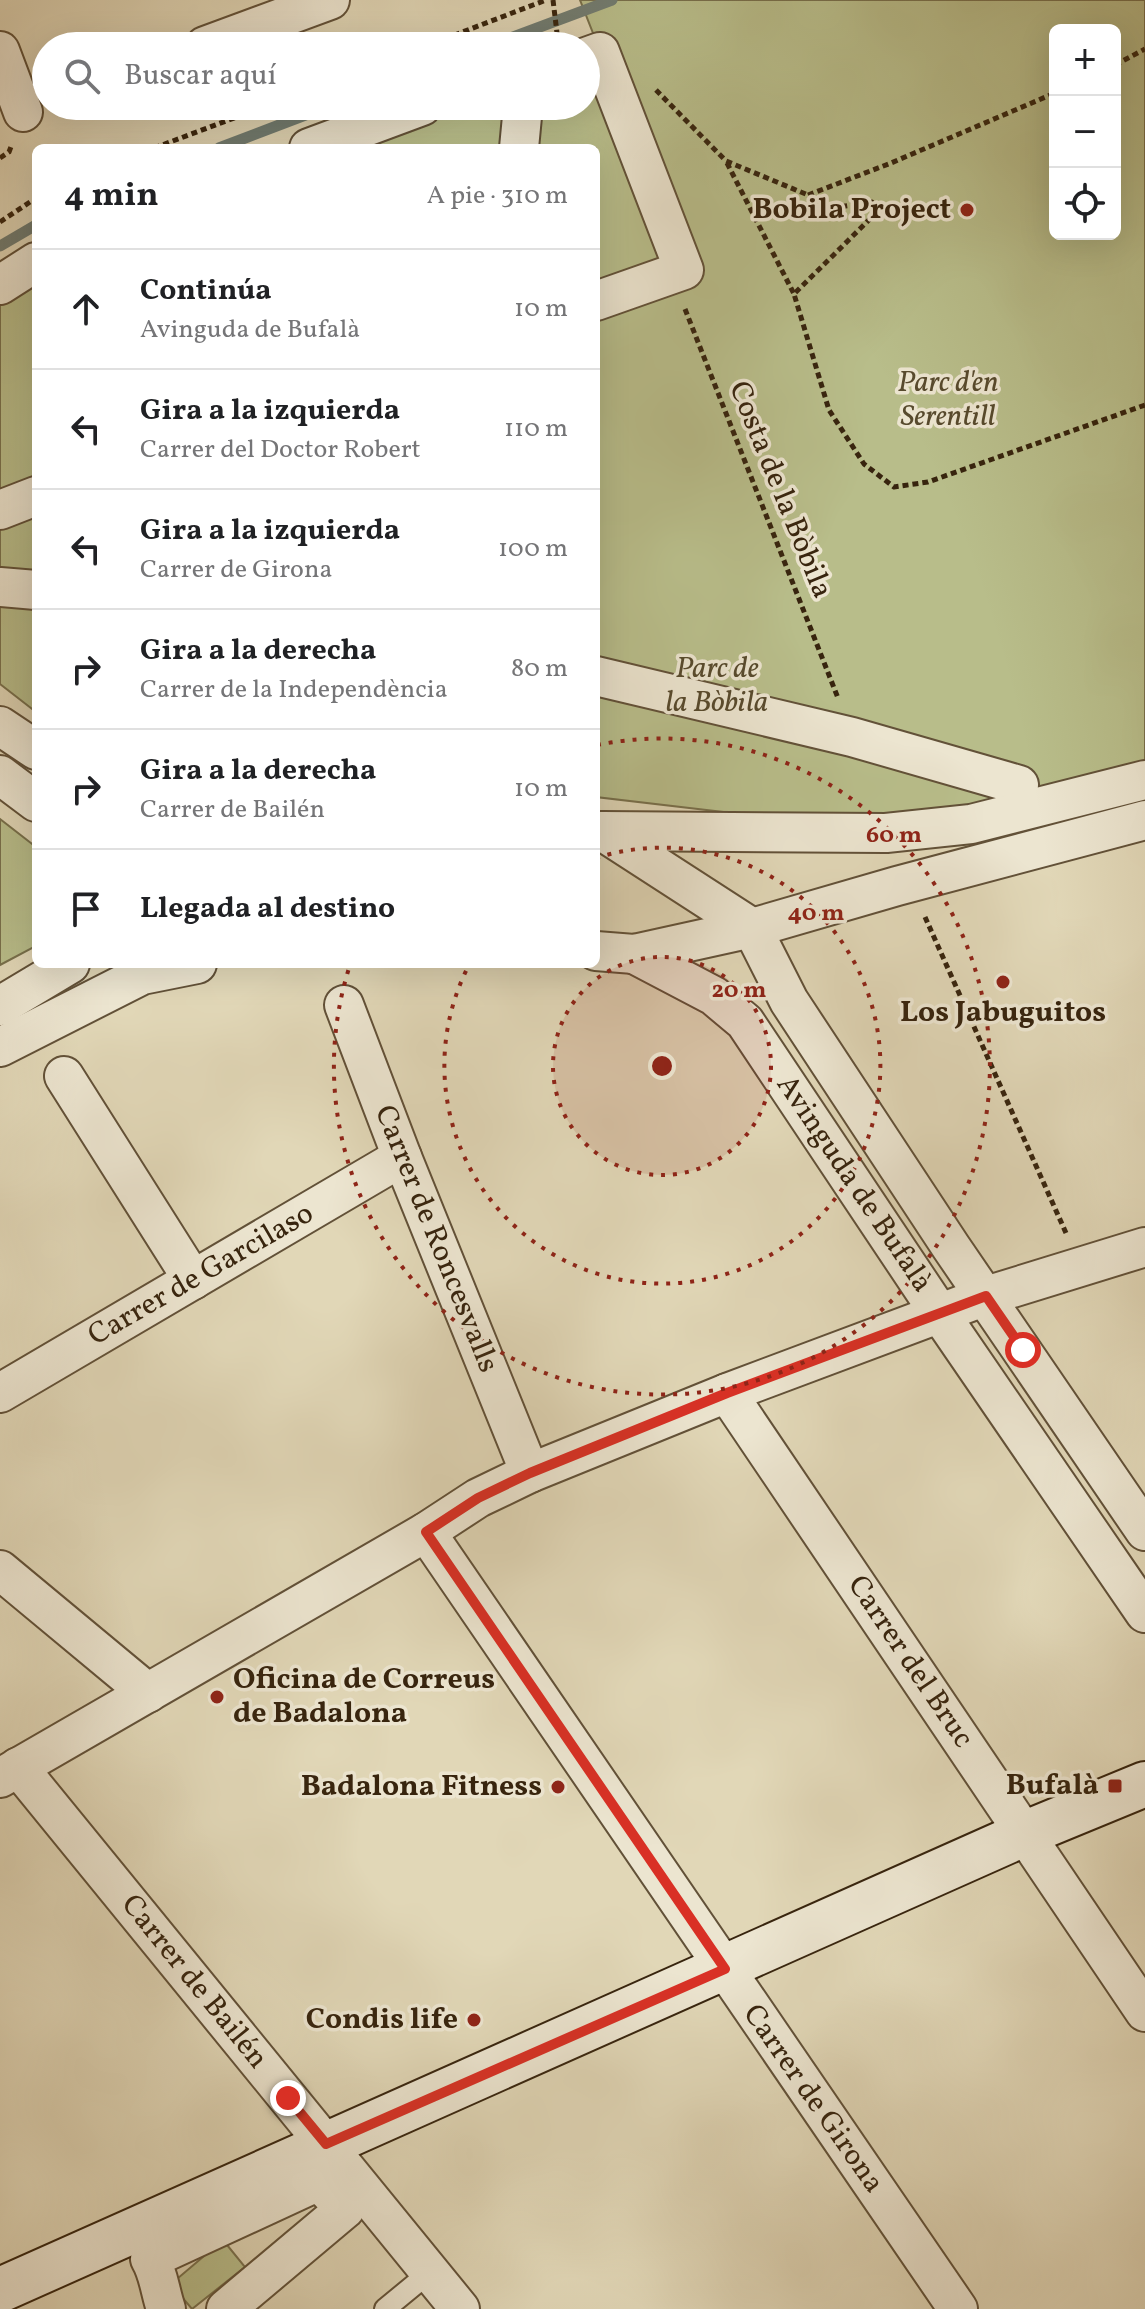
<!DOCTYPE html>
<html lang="es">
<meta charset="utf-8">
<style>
:root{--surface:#fff;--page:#f6f6f6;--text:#202124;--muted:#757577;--line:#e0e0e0}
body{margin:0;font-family:Vollkorn,serif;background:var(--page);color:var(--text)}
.controls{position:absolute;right:24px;top:24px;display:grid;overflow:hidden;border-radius:12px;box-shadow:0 8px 32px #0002}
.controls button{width:72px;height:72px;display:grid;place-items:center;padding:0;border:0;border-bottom:2px solid var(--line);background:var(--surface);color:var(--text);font:40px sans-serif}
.stop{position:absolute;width:24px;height:24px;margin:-18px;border:6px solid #d93025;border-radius:50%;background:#fff}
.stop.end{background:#d93025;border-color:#fff;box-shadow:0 2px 8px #0008}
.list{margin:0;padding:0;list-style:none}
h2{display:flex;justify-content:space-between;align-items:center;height:104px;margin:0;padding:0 32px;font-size:34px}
h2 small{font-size:26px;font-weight:400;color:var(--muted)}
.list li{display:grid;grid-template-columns:52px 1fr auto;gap:24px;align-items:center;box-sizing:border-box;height:120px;padding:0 32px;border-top:2px solid var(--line)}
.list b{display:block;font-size:30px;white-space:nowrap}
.list p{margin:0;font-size:26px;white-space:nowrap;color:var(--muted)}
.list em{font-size:26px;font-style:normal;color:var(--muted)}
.icon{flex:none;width:44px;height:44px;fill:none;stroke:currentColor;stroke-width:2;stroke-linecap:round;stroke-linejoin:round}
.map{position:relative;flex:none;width:1145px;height:2309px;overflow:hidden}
.search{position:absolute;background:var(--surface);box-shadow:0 8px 32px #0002;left:32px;top:32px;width:568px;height:88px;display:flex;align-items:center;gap:20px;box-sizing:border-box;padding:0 28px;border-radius:44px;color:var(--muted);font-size:30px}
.panel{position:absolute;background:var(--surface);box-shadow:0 8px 32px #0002;left:32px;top:144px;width:568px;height:824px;border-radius:12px}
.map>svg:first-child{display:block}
</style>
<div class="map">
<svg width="1145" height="2309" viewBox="0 0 1145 2309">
<rect width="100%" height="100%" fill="#e1d7b7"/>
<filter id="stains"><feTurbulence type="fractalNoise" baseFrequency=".0025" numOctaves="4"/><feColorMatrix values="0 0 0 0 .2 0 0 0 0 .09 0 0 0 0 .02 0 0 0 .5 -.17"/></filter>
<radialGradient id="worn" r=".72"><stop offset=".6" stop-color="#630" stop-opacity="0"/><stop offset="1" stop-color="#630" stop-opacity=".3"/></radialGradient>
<!-- green -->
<g fill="#b8bd8a" stroke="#78704c" stroke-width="2" fill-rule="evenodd">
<path d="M580 0H1145V766L1006 802 900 819 775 818 596 797V148H339L453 106H586V57L600 51ZM1055 30H1115V234H1055Z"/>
<path d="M36 276V712L0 684V299Z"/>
<path d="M0 819 36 847V946L0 965Z"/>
<path d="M223 2240 245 2267 192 2309 171 2284Z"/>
</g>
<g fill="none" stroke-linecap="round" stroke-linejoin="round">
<!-- stream -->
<g stroke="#717d73" stroke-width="11">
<path d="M489 46 612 0"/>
<path d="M219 148 329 106"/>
<path d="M0 246 36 225"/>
</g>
<defs>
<path id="lane" d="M385 2309 430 2272"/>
<g id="street">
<path d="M205 46 330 0"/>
<path d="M0 51 23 112"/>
<path d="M586 57 600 52 684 270 596 301"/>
<path d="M309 148 422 106"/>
<path d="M519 148 523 106"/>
<path d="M0 285 36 262"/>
<path d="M0 510 36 496"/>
<path d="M0 587 36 590"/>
<path d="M596 676 852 737 1019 785"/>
<path d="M0 726 36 750"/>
<path d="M0 775 36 802"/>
<path d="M602 831 752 928 789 1001 951 1247 1145 1531"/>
<path d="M602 831 886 833 971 824 1145 780"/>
<path d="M596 951 634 954 752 928 897 886 1145 820"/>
<path d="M634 954 714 996 745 1022 940 1314 1145 1613"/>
<path d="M344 1005 402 1157 530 1473"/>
<path d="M0 1006 70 964"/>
<path d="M0 1047 142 975 197 964"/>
<path d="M64 1076 193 1280"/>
<path d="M0 1393 402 1157"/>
<path d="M727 1393 1145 2012"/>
<path d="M426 1532 958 2309"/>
<path d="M0 1570 148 1693"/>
<path d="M18 1767 460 2309"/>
<path d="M0 1778 426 1532 478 1498 530 1473 727 1393 986 1296 1145 1247"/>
<path d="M166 2309C160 2292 159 2274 150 2259L319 2181 345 2209 226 2309"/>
</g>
<path id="secondary" d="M0 2290 1026 1833 1145 1784"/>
</defs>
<!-- lane casing -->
<use href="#lane" stroke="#625138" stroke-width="24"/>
<!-- street casing -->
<use href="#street" stroke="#625138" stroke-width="42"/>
<!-- secondary casing -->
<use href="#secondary" stroke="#37240e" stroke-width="48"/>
<!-- path -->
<g stroke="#37240e" stroke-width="5" stroke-dasharray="6 4" stroke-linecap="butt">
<path d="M553 0 557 33"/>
<path d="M426 46 546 0"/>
<path d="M1115 65 1145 49"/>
<path d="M656 90 726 161 808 195 818 210 872 202 876 213 794 294 829 410 864 464 894 487 928 482 1145 405"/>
<path d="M154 148 266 106"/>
<path d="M0 158 9 152 12 144"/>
<path d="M727 163 794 294"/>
<path d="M808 195 891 163 1055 93"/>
<path d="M0 222 36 198"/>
<path d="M685 309 838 698"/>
<path d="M925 917 1066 1233"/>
</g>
<!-- lane -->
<use href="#lane" stroke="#ece5d0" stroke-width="20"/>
<!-- street -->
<use href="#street" stroke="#ece5d0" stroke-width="38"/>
<!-- secondary -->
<use href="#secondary" stroke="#ece5d0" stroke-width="44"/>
</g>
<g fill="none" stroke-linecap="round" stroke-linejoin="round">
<!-- route -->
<path stroke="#d93025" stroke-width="10" d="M288 2098 326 2144 725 1969 426 1532 478 1498 530 1473 727 1393 986 1296 1023 1350"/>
</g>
<!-- distance rings -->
<circle cx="662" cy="1066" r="109" fill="#8f2418" fill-opacity=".12"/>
<g fill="none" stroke="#8f2418" stroke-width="4" stroke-dasharray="4 8">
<circle cx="662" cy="1066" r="109"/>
<path d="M596 858A218 218 0 1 1 469 965"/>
<path d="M597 745A328 328 0 1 1 350 965"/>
</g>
<!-- markers -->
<g fill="#8f2418" stroke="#ece5d0" stroke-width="3">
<circle cx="967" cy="210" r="8"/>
<circle cx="1003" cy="982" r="8"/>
<circle cx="217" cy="1697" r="8"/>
<rect x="1107" y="1778" width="16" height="16" rx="4"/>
<circle cx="558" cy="1787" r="8"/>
<circle cx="474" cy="2020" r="8"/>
</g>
<g text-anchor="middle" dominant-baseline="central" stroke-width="7" stroke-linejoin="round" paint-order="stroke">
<!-- poi labels -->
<g font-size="30" font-weight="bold" fill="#37240e" stroke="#ece5d0" text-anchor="end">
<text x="951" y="210">Bobila Project</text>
<text x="1003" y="1013" text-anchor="middle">Los Jabuguitos</text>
<text x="233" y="1680" text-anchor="start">Oficina de Correus<tspan x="233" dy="34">de Badalona</tspan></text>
<text x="1099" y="1786">Bufalà</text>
<text x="542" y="1787">Badalona Fitness</text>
<text x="458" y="2020">Condis life</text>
</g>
<!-- park labels -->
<g font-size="30" font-style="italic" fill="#574a2d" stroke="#ece5d0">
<text x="948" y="383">Parc d'en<tspan x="948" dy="34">Serentill</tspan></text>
<text x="717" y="669">Parc de<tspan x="717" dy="34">la Bòbila</tspan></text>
</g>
<!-- street labels -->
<g font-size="30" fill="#37240e" stroke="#ece5d0">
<text transform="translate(780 490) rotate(68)">Costa de la Bòbila</text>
<text transform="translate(854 1184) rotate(56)">Avinguda de Bufalà</text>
<text transform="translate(436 1239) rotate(68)">Carrer de Roncesvalls</text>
<text transform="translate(201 1275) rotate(-30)">Carrer de Garcilaso</text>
<text transform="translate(910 1662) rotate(56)">Carrer del Bruc</text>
<text transform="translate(194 1982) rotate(51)">Carrer de Bailén</text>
<text transform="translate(813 2099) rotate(55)">Carrer de Girona</text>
</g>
</g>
<circle cx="662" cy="1066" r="12" fill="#8f2418" stroke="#ece5d0" stroke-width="4"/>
<g font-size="24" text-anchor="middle" font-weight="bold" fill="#8f2418" stroke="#ece5d0" stroke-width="7" stroke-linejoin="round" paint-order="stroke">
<text x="894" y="842">60 m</text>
<text x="816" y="920">40 m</text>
<text x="739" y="997">20 m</text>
</g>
<rect width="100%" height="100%" filter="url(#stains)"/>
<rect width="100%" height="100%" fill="url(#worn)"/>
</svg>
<div class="controls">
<button>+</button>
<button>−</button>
<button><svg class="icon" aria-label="locate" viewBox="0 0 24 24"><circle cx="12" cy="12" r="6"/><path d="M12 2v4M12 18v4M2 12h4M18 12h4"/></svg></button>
</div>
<div class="stop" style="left:1023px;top:1350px"></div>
<div class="stop end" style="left:288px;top:2098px"></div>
<div class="search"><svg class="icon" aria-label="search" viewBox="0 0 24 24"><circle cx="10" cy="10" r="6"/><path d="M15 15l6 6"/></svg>Buscar aquí</div>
<section class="panel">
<h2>4 min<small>A pie · 310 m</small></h2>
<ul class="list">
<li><svg class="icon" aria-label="ahead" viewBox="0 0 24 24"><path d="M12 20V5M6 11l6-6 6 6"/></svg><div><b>Continúa</b><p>Avinguda de Bufalà</p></div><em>10 m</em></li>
<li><svg class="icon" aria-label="left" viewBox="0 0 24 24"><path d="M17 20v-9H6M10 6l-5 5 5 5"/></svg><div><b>Gira a la izquierda</b><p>Carrer del Doctor Robert</p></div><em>110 m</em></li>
<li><svg class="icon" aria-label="left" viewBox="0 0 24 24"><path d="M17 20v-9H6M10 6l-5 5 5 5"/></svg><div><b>Gira a la izquierda</b><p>Carrer de Girona</p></div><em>100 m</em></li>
<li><svg class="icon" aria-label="right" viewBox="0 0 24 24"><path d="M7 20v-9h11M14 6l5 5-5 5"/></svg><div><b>Gira a la derecha</b><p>Carrer de la Independència</p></div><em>80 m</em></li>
<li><svg class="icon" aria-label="right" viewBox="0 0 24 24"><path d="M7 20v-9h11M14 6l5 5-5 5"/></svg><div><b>Gira a la derecha</b><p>Carrer de Bailén</p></div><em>10 m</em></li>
<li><svg class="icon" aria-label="arrive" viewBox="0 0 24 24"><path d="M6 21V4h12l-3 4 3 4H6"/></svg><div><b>Llegada al destino</b></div></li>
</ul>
</section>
</div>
